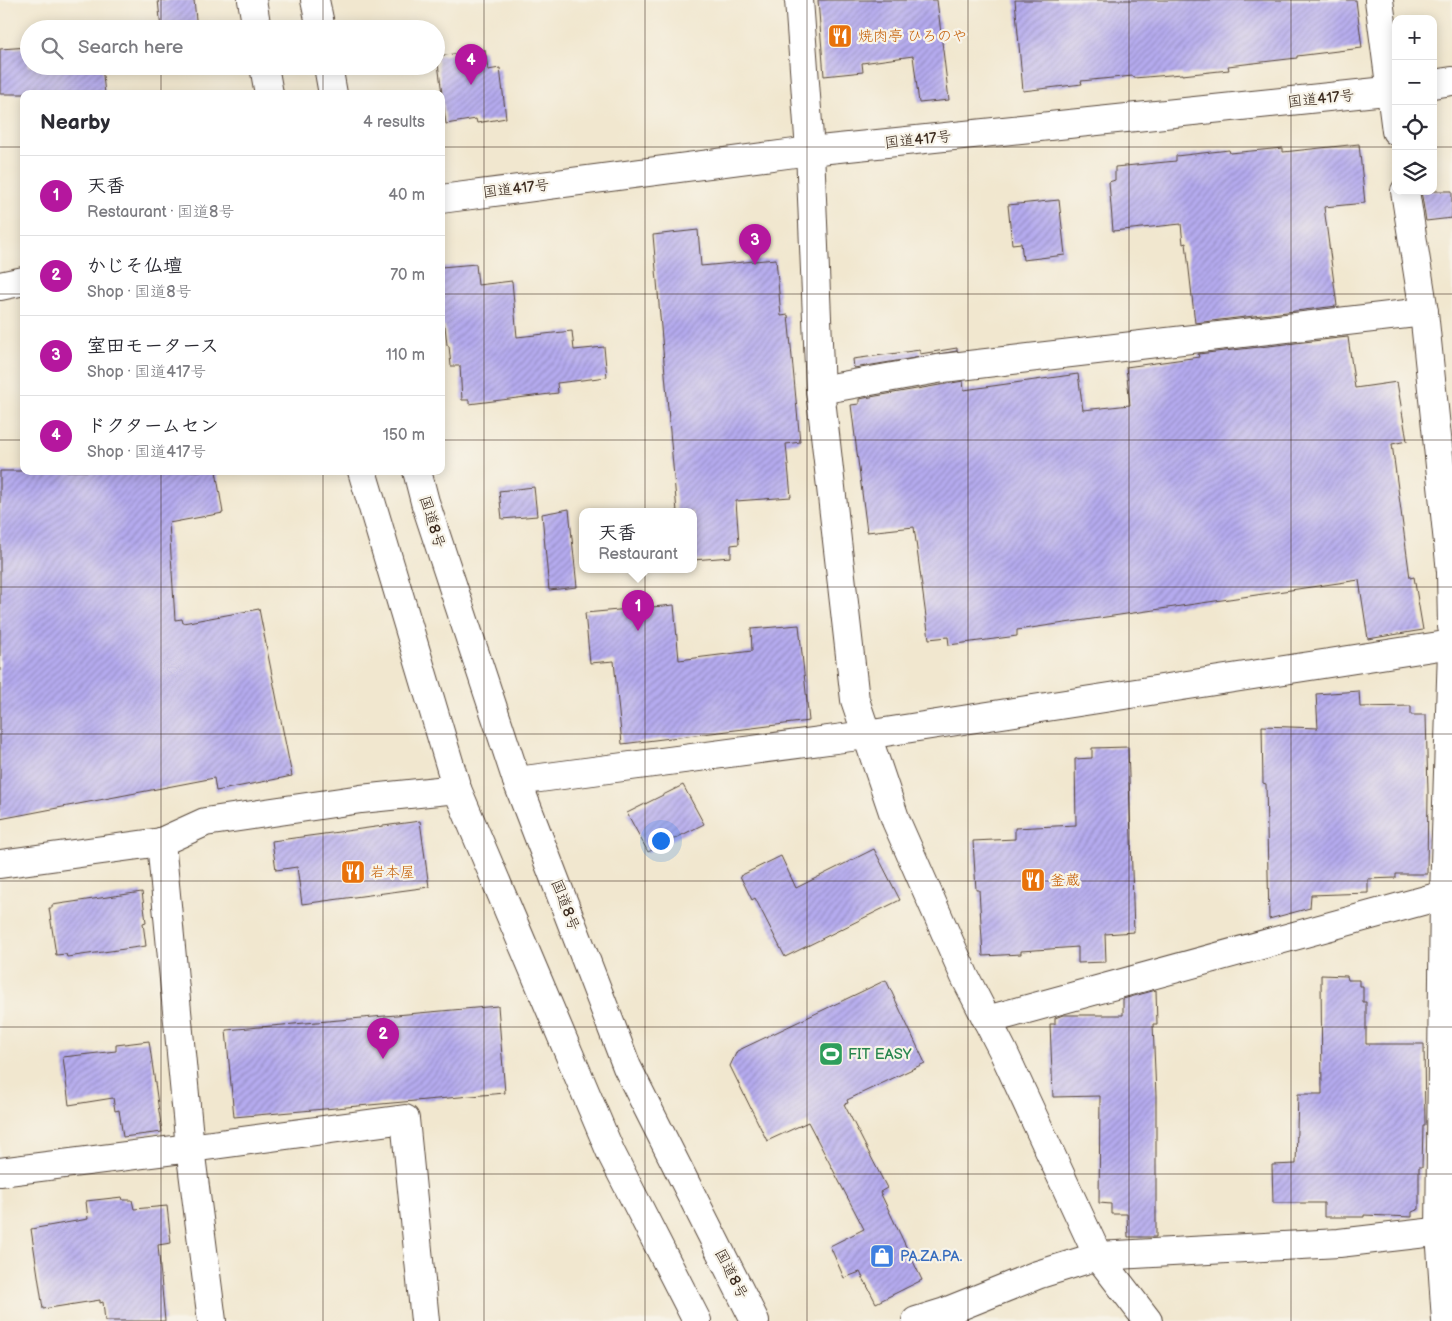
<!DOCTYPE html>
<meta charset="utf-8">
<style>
:root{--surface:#fff;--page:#f2f2f3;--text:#2b2b33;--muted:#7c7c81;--line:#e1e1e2;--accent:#b5179e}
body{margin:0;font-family:"Balsamiq Sans","Klee One",sans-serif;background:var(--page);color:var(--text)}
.controls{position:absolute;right:15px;top:15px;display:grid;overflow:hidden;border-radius:10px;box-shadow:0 2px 12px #0003}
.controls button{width:45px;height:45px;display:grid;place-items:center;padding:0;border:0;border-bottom:1px solid var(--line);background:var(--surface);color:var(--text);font:25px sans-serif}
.you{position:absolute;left:660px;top:840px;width:18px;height:18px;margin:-12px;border:4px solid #fff;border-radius:50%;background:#1a73e8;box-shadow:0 0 0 8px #1a73e833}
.badge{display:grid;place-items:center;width:32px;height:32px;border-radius:50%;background:var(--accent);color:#fff;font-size:16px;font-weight:700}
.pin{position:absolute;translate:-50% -41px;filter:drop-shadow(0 1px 2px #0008)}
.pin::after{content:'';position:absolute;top:26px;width:18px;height:15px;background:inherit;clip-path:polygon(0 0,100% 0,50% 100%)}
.popup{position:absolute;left:579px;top:508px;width:118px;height:65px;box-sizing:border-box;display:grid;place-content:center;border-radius:10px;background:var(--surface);filter:drop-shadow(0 1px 4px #0005);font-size:16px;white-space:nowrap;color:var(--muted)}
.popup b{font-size:19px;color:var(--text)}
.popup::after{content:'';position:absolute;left:50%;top:100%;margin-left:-10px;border:10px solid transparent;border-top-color:var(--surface)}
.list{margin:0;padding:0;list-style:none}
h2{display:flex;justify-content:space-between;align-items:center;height:65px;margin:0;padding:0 20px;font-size:21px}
h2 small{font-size:16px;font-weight:400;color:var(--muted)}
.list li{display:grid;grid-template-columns:32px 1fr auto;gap:15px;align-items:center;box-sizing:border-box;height:80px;padding:0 20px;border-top:1px solid var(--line)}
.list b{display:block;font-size:19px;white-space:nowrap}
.list p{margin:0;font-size:16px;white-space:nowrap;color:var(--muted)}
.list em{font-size:16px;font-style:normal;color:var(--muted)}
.icon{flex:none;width:28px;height:28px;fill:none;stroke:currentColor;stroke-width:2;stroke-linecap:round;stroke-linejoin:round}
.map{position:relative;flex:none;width:1452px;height:1321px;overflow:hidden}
.search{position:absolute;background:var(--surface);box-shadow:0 2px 12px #0003;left:20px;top:20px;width:425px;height:55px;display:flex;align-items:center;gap:12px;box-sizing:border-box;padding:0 18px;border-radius:28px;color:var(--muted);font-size:19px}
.panel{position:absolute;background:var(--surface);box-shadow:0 2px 12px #0003;left:20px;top:90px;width:425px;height:385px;border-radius:10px}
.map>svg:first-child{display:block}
</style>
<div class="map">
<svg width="1452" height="1321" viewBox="0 0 1452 1321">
<defs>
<pattern id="building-hatch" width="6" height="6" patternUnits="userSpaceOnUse" patternTransform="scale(1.25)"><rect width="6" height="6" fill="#b5abef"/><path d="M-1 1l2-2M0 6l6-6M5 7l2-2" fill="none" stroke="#948bc1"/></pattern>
</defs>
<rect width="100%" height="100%" fill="#f7f3e8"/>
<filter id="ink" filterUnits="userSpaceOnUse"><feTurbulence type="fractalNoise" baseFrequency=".02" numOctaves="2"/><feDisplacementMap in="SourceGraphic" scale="10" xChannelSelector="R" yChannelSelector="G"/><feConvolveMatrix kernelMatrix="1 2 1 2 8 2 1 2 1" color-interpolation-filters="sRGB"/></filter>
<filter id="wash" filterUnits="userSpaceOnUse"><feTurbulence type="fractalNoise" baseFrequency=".0096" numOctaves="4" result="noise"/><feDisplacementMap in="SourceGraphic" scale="20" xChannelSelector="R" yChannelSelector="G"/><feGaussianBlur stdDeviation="1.12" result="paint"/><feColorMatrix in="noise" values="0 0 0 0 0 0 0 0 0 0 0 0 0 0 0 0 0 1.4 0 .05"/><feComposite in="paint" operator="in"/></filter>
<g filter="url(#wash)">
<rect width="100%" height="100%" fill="#f1e7cf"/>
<g id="blocks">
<!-- building -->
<g fill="url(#building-hatch)">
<path d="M158 0H194L197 29H161Z"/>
<path d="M818 0H937L949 100 919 103 913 56 862 63 863 72 824 76Z"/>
<path d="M1015 0H1356L1362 48 1297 56V58L1228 66 1229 70 1182 75V74L1134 78 1133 76 1081 81 1082 84 1023 91Z"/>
<path d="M29 47V66H102L105 94H0V49Z"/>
<path d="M485 50 488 70 500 68 506 118 477 123 476 119 446 124 437 56Z"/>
<path d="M1359 144 1365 203 1324 207 1337 306 1195 323 1186 243 1183 244 1181 224 1113 231 1109 182 1115 180V167L1176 161V156L1229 150 1230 153 1283 148V152Z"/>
<path d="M1421 191H1452V218L1426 221Z"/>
<path d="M1059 200 1065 255 1023 260 1021 243 1012 244 1008 205Z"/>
<path d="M698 230 701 266 776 259 781 316 788 315 800 442 786 444 791 497 736 501 739 544 731 545V557L693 560V512H677L653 235Z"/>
<path d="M476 264 478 285 512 281 517 337 572 331 574 350 604 347 607 377 557 383 558 393 469 404V400H462L460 366H451L449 346 447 345 445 326H441V267Z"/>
<path d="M1348 337 1355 388 1397 382 1407 441 1392 444 1410 578 1414 577 1423 630 1368 639 1359 580 1017 630V636L949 645 948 637 929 639 914 527 867 532 851 405 859 404V399L963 381 964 390 1078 374 1083 410 1130 405 1126 367 1199 357 1198 354Z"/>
<path d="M957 348V351L854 368 853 359 920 350V354Z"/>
<path d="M0 471H216L223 513 169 523 175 620 182 619 183 623 259 609 292 776 216 791 214 778 0 819Z"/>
<path d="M534 487 537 516 502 519 499 491Z"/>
<path d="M569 509 577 587 549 590 542 514Z"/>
<path d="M674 605 679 660 752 651 751 629 799 625 809 721 622 744 614 661 590 663 585 613Z"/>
<path d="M1359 691 1360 707 1411 706V715H1426L1428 792 1427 874H1396V878L1368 879V893L1311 895 1310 908 1269 919 1266 784 1263 783 1262 726 1318 728 1316 694Z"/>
<path d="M1128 747 1134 932 1105 934 1106 962 1078 963V947L1021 951V954L983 956 979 890H976L973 841 1015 839V828L1076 825 1075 759 1092 758V748Z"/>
<path d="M683 785 704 824 648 852 627 813Z"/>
<path d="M420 821 429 887 302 904 297 867 276 870 272 841Z"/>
<path d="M874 849 900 900 785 957 755 898 752 900 740 876 781 856 796 888Z"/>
<path d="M142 892 146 922 143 923 146 946 67 957 66 954 56 955 49 908H52V905Z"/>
<path d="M1321 975 1347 976 1348 980H1359V986H1363V1002H1366V1044H1424L1425 1126H1423L1422 1167H1419V1209L1412 1212V1217L1364 1215V1217H1324V1203H1273L1272 1165 1296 1164 1298 1094H1322Z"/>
<path d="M886 980 925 1063 847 1100 848 1103 844 1104 887 1188 880 1192 922 1280 876 1303 860 1272 844 1278 830 1246 864 1229 808 1122 767 1141 730 1066 737 1051Z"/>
<path d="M1156 990 1157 1024H1153L1156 1095V1237H1128L1127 1214H1111V1204L1099 1203 1100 1096 1053 1097 1050 1024H1055V1018L1063 1015H1123V999Z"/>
<path d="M498 1006 505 1093 234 1117 226 1030Z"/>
<path d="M149 1041 162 1132 123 1137 119 1110 115 1111 113 1098 69 1105 63 1057 116 1051V1045Z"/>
<path d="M122 1197 123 1200H132L134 1209 167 1206 171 1243 158 1245 165 1321H105L103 1302 100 1303V1300L43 1309 31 1229 88 1219 86 1201Z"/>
</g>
</g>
</g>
<g filter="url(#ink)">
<use href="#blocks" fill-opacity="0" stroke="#564639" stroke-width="1"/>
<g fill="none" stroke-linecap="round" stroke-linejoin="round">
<defs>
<g id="minor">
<path d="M799 0 810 151 820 390 855 700 896 821 965 977 1003 1051 1098 1256 1148 1321"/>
<path d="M1379 0 1396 131"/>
<path d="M1405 191 1424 312 1451 572 1452 627"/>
<path d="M820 390 943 368 1424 312"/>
<path d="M517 781 866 735 1452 644"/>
<path d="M161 842 190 1148 212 1321"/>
<path d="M0 864 161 842 205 822 361 799 457 789"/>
<path d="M987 1020 1444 895"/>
<path d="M0 1172 190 1148 405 1119 425 1321"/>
<path d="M916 1321 945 1312 1037 1275 1098 1256 1339 1243 1452 1230"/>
<path d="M1446 1321 1440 1232 1444 895 1452 650"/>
</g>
<g id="highway">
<path d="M252 0 257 29"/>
<path d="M315 0 321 29"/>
<path d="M264 66 269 94"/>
<path d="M328 66 333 94"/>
<path d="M1433 84 1452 81"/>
<path d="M441 199 810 151 1396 90"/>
<path d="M0 286 24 281"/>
<path d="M362 471 457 789 611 1153 697 1321"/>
<path d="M417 471 425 502 517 781 627 1067 755 1321"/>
</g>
</defs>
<!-- minor casing -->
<use href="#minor" stroke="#564639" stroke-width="30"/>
<!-- highway casing -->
<use href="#highway" stroke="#564639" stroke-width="30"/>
<!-- minor -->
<use href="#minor" stroke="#fff" stroke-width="28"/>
<!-- highway -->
<use href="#highway" stroke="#fff" stroke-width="28"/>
</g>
</g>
<!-- grid -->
<path fill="none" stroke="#3b2a1e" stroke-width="1" stroke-opacity="0.55" d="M161 0V29M323 0V29M484 0V1321M645 0V1321M807 0V1321M968 0V1321M1129 0V1321M1291 0V1321M161 66V94M323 66V94M0 147H24M441 147H1396M1433 147H1452M0 294H24M441 294H1452M0 440H24M441 440H1452M161 471V1321M323 471V1321M0 587H1452M0 734H1452M0 881H1452M0 1027H1452M0 1174H1452"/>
<!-- icons -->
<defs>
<symbol id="restaurant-square" viewBox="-11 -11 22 22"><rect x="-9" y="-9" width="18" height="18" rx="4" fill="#e8710a" stroke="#f7f3e8"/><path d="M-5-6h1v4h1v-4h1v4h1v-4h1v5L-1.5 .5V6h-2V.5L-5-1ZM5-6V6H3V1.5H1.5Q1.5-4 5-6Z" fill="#fff"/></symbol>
<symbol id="stadium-square" viewBox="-11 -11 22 22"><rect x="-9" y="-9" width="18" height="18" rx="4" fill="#2e9e5b" stroke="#f7f3e8"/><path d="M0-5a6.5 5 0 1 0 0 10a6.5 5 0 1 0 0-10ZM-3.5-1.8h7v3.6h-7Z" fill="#fff"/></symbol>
<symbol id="shop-square" viewBox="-11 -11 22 22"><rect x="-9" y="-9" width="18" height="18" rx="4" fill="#3f7fe0" stroke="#f7f3e8"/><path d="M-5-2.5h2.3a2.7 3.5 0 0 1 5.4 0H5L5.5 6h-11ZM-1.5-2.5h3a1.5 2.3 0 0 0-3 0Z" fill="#fff"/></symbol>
</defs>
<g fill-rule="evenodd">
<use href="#restaurant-square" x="826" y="22" width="28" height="28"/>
<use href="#restaurant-square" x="339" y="858" width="28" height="28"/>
<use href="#restaurant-square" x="1019" y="866" width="28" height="28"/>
<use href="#stadium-square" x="817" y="1040" width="28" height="28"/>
<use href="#shop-square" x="868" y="1242" width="28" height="28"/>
</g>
<g text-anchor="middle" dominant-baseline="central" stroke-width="4.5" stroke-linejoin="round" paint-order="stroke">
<!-- food labels -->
<g font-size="15" fill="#c56008" stroke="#f7f3e8" text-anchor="start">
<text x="858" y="36">焼肉亭 ひろのや</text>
<text x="370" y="872">岩本屋</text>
<text x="1050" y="880">釜蔵</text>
</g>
<!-- street labels -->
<g font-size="15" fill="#3b2a1e" stroke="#f7f3e8">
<text transform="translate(1321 99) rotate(-6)">国道417号</text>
<text transform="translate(918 140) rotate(-6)">国道417号</text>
<text transform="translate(516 189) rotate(-7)">国道417号</text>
<text transform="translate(432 522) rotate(73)">国道8号</text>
<text transform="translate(565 905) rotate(69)">国道8号</text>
<text transform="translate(731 1274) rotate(63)">国道8号</text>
</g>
<!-- leisure labels -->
<g font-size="15" fill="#27864d" stroke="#f7f3e8" text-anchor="start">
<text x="848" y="1054">FIT EASY</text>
</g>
<!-- shop labels -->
<g font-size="15" fill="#366cbe" stroke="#f7f3e8" text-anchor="start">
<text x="900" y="1256">PA.ZA.PA.</text>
</g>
</g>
</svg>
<div class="controls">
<button>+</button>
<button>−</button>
<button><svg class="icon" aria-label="locate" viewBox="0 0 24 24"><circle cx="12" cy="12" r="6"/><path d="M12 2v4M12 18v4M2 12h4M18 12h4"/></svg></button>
<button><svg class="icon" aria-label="layers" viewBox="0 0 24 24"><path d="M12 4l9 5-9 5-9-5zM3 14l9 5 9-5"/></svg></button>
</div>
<div class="you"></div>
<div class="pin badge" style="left:638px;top:631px">1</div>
<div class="popup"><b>天香</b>Restaurant</div>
<div class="pin badge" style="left:383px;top:1059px">2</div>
<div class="pin badge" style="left:755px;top:265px">3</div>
<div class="pin badge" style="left:471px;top:85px">4</div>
<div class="search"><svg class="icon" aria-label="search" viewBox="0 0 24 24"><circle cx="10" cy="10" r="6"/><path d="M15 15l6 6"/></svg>Search here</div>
<section class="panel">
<h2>Nearby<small>4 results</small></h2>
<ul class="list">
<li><span class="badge">1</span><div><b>天香</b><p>Restaurant · 国道8号</p></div><em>40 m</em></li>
<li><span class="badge">2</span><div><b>かじそ仏壇</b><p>Shop · 国道8号</p></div><em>70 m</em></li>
<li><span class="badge">3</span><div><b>室田モータース</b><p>Shop · 国道417号</p></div><em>110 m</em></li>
<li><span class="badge">4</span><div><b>ドクタームセン</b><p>Shop · 国道417号</p></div><em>150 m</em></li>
</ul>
</section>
</div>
